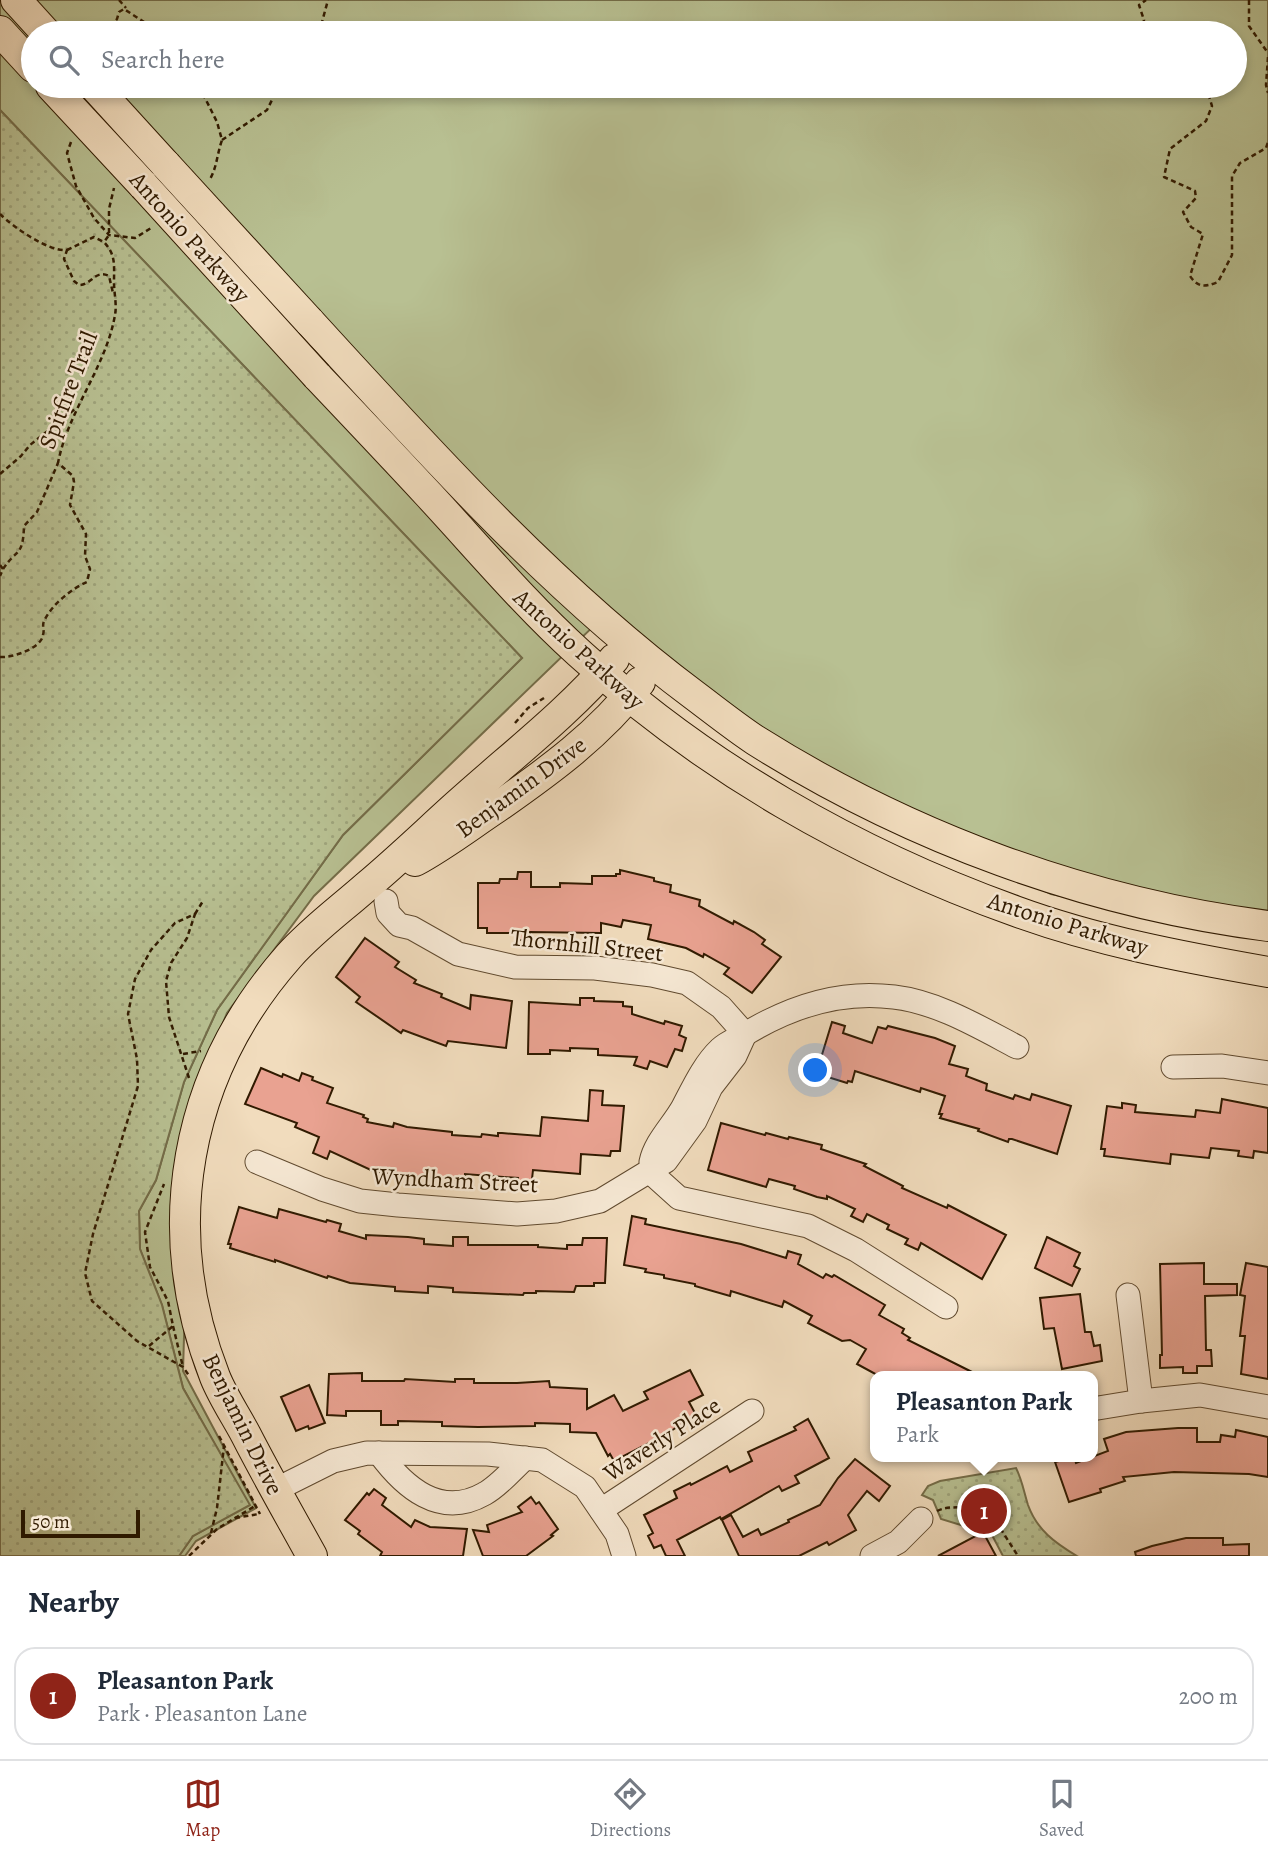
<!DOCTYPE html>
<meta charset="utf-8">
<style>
:root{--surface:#fff;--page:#f2f2f3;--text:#1f2937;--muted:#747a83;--line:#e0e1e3;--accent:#8f2418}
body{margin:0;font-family:Alegreya,serif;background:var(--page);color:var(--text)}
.scale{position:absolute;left:21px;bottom:18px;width:119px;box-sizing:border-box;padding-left:7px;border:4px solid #301a00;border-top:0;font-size:19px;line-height:24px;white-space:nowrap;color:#301a00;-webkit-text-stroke:5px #f6e8d4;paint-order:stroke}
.you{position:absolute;left:816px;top:1071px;width:24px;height:24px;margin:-18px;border:5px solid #fff;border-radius:50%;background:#1a73e8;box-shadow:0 0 0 10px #1a73e833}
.badge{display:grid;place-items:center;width:46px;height:46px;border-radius:50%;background:var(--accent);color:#fff;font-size:23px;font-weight:700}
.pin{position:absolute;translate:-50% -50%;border:4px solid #fff;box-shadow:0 2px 7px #0006}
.popup{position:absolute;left:870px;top:1371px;width:228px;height:91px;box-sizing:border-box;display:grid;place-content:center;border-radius:14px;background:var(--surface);filter:drop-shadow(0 2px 5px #0005);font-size:23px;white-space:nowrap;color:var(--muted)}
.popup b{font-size:26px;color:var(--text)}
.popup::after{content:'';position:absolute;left:50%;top:100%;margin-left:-14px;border:14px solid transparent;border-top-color:var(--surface)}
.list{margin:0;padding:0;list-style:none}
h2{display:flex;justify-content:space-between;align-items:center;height:91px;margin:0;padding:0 28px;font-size:30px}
h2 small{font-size:23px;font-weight:400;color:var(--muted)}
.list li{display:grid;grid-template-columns:46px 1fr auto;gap:21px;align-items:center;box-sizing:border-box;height:98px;margin:0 14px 14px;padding:0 14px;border:2px solid var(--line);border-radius:21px}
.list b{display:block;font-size:26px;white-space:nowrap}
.list p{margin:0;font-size:23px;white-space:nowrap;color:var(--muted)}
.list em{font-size:23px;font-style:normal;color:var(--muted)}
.icon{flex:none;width:38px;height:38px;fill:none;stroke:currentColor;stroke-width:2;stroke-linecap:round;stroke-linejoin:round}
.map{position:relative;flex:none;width:1268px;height:1556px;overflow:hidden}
.search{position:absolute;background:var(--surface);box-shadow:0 4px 10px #0003;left:21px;right:21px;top:21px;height:77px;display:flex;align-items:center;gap:18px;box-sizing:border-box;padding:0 24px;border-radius:38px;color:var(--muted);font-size:26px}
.sheet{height:203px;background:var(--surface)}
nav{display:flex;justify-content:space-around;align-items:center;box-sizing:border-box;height:98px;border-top:2px solid var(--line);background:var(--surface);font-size:19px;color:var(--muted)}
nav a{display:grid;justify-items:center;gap:4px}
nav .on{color:var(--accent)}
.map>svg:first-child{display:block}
</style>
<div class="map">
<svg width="1268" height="1556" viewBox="0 0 1268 1556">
<defs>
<pattern id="park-dots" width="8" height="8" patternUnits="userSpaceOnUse" patternTransform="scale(1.75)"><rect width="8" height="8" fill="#b8c092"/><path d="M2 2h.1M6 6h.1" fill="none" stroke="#9ea47c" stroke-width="1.8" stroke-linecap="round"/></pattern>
</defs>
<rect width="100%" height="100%" fill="#f1dcbd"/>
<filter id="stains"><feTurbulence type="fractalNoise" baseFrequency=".00286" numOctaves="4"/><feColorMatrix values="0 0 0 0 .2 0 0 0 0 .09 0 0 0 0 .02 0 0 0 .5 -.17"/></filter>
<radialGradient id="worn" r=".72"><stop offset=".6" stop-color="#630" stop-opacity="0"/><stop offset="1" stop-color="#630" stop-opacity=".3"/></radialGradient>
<!-- green -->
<path fill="#b8c092" stroke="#746d49" stroke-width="2" fill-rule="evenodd" d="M0 0H1268V937L1051 894 751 746 604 616 314 896 227 1013 191 1102 183 1371 256 1508 196 1541 185 1556H179L193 1536 249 1505 183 1388 162 1305 140 1249 139 1211 156 1180 184 1082 217 1010 343 835 522 658 0 110ZM33 33H1235V86H33Z"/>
<!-- park -->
<g fill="url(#park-dots)" stroke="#746d49" stroke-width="2">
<path d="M0 110 522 658 343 835 217 1010 184 1082 156 1180 139 1211 140 1249 162 1305 183 1388 250 1505 193 1536 179 1556H0Z"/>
<path d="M1016 1468C1022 1480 1024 1492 1028 1505 1037 1530 1055 1543 1077 1556H1003L982 1516 964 1526 941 1519 933 1500 922 1495 928 1486 940 1481Z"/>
</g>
<!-- building -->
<g fill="#e9a291" stroke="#301a00" stroke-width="2">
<path d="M620 870 654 878V881L671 885 670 892 700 900 699 906 733 924 734 921 754 932 765 940 762 944 781 957 752 993 724 974 729 968 704 954 703 957 686 948 648 939 651 925 623 920 621 927 601 923V933L530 932V940H517V933H487V928H478V883H499L500 879H517L518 872H531V887H560V883L592 884V876H616V874H620Z"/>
<path d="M365 938 399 962 395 967 416 980 414 983 442 994 441 997 470 1009 471 995 512 1001 506 1048 448 1041 446 1046 403 1030 401 1033 356 1002 360 997 336 977Z"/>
<path d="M580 998H594V1001L623 1002V1006L632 1007V1014L664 1024 665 1021 682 1026 679 1035 686 1038 682 1051 675 1049 667 1067 650 1061 647 1069 634 1065 637 1057 598 1055V1049L570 1048V1051L550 1050V1054H528L529 1002 580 1005Z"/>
<path d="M832 1022 845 1026 843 1033 872 1043 878 1027 886 1029 888 1026 935 1038 955 1046 949 1064 968 1069 966 1076 987 1084 986 1090 1013 1099 1015 1095 1030 1100 1032 1094 1071 1106 1057 1154 1012 1139H1009L1008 1142 978 1131 979 1129 940 1118 942 1114H939L945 1096 921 1088 920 1092 855 1071 852 1082 848 1081 847 1083 818 1074 817 1071Z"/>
<path d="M261 1068 282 1077 283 1074 299 1081 302 1073 313 1077 312 1080 333 1088 327 1103 364 1115 363 1117 368 1119 367 1122 393 1127 394 1123 407 1127 452 1132V1135L481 1137 482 1134 498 1136V1133H502L540 1136 542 1117 588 1121 590 1090 603 1091 602 1105 624 1106 620 1151H611L610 1156 581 1154 580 1174 533 1170 531 1188 517 1186 518 1178 465 1174V1180L448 1179 397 1175 373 1171 330 1151 327 1159 313 1153 319 1137 295 1127 297 1123 245 1104Z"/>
<path d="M1222 1099 1268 1108V1153L1254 1151 1253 1158 1238 1156 1239 1151 1211 1148 1209 1158 1171 1154 1170 1164 1104 1156 1105 1149H1101L1107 1106 1122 1108V1103L1136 1105 1135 1112 1195 1117 1196 1110 1220 1113Z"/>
<path d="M721 1123 765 1135 766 1133 788 1139 789 1137 822 1145 821 1149 866 1164 864 1166 903 1186 902 1188 947 1208 948 1205 1006 1235 982 1279 921 1243 918 1250 905 1244 908 1239 887 1229 889 1225 867 1214 863 1222 851 1216 855 1209 827 1196V1199L817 1197 794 1189 795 1186 769 1179 766 1187 708 1170Z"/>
<path d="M239 1207 277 1218 279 1209 326 1222 327 1220 341 1224 339 1231 366 1239V1235L408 1237 424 1239V1244L453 1246V1237H468V1245H538V1247L567 1249V1245H582L583 1238H607L605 1283H594V1286H576L574 1292 536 1291V1293H524L523 1295 453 1292V1288L428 1286V1293L395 1291V1287L350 1283 328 1276 327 1278 275 1260V1262L230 1248 231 1244H228Z"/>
<path d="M632 1216 646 1219 645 1224 741 1244 786 1258 788 1251 801 1255 798 1264 823 1278 826 1274 832 1277 834 1275 885 1305 879 1315 904 1329 902 1333 910 1338 908 1340 980 1376H879L857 1364 866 1349 850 1340 842 1341 808 1323 812 1316 784 1301 782 1307 731 1291 730 1296 695 1286V1284L664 1278V1275L645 1272 646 1269 624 1265Z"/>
<path d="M1047 1237 1080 1253 1074 1266 1080 1269 1072 1286 1035 1268Z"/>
<path d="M1204 1263V1284H1237V1295L1205 1296 1206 1350H1211L1212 1366H1197V1373H1183V1367L1160 1368V1355H1162L1160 1264Z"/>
<path d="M1246 1263 1268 1267V1379L1241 1374 1245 1336H1240L1245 1296 1240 1295Z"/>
<path d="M1080 1294 1085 1332H1091L1094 1346 1100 1345 1102 1361 1062 1369 1054 1328 1044 1329 1040 1298Z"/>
<path d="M690 1370 703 1395 689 1402 696 1415 663 1436 614 1461 610 1454 608 1456 596 1433 570 1432V1424L535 1423V1426L478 1427 442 1426V1422L398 1421V1425H381V1411H346V1416L327 1415 329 1374 362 1373V1381H404L405 1379 455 1382V1379H474V1383H517L549 1381 550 1387 587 1389V1409L614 1395 623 1411 648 1399 644 1392Z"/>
<path d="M309 1385 325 1423 309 1429 308 1426 296 1431 281 1397Z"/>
<path d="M808 1419 829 1458 795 1476 799 1483 782 1491 779 1486 721 1519 720 1517 677 1540 685 1556H666L661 1545 654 1548 648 1536 653 1533 644 1515 677 1498 674 1491 690 1483 691 1485 727 1466 730 1472 752 1461 748 1452 796 1430 794 1427Z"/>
<path d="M1178 1428H1197V1442H1220L1221 1435 1235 1437 1236 1430 1268 1437V1477L1249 1474 1174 1472 1123 1477 1125 1481 1100 1489 1101 1492 1069 1502 1055 1462 1074 1457 1076 1463 1108 1451 1104 1439 1126 1432Z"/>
<path d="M855 1459 890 1486 879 1501 867 1491 848 1515 856 1530 829 1545 827 1542 799 1556H739L722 1520 731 1515 743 1537 758 1529 761 1535 772 1530 789 1522 788 1520 820 1505 838 1478Z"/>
<path d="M374 1489 386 1498 382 1505 411 1527 415 1520 430 1527 467 1529 463 1556H380L382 1552 358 1534 360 1531 345 1520 367 1493 369 1495Z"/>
<path d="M531 1497 536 1504 539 1502 558 1529 551 1535 553 1536 526 1556H483L473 1530 489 1532 487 1525 522 1512 518 1507Z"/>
<path d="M983 1532 996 1556H938Z"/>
<path d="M1186 1538H1223V1545L1249 1544V1556H1136L1135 1552 1152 1546Z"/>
</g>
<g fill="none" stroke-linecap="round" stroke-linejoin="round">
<defs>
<g id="minor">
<path d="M386 901 388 913 399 925 412 928 458 954 515 967 595 968 652 975 687 983 721 1007 745 1034"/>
<path d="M1173 1067 1222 1066 1268 1073"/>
<path d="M257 1162 322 1189 360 1201 398 1205 517 1214 556 1211 600 1201 666 1161 695 1121 711 1087 735 1056 745 1034"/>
<path d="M651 1162C655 1142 673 1125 683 1107 693 1088 704 1064 720 1049 727 1042 739 1038 747 1033 792 1006 841 990 894 997 937 1002 979 1027 1017 1047"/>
<path d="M649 1171 679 1198 808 1226 856 1250 946 1307"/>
<path d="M1128 1295 1141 1401"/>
<path d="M1092 1409 1141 1401 1200 1395 1268 1407"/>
<path d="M379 1453C404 1487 440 1519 484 1494 499 1486 512 1470 525 1458"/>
<path d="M275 1490 333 1461 367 1453 488 1454 542 1460 585 1487 617 1534 624 1556"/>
<path d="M601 1510 752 1411"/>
<path d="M872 1556 898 1542 921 1519"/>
</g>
<g id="major">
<path d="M16 0 46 33"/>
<path d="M0 31 33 67"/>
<path d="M51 86 144 186"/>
<path d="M94 86 166 165"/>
<path d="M309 321C429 452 551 588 694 695 714 710 734 726 755 740 909 837 1087 903 1268 926"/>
<path d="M317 376C354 415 391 454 428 494 479 549 524 603 579 653 705 768 856 854 1015 911 1097 941 1183 957 1268 972"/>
<path d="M415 861C443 846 469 826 496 808 549 771 600 734 640 682"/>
<path d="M312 1556C290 1516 267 1476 246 1435 236 1416 223 1397 215 1377 157 1229 184 1075 289 956 312 930 341 909 367 886 398 860 427 832 457 805 510 757 567 714 614 659"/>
</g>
</defs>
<!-- minor casing -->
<use href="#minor" stroke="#604a2f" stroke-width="25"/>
<!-- major casing -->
<use href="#major" stroke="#301a00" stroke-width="32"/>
<!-- path -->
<g stroke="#301a00" stroke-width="2.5" stroke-dasharray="5 3.5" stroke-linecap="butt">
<path d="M119 0 126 8"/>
<path d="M1249 0V26L1268 53"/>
<path d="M105 33 117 19 119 12 124 9 161 33"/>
<path d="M319 33 328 0"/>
<path d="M1141 33 1144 20 1139 5 1146 0"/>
<path d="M1268 57 1266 85 1268 93"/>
<path d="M199 86 217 122 222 140C217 154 217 167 210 179"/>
<path d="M1206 86 1212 106 1206 121 1170 149 1164 177 1195 191 1196 198 1183 212 1191 227 1203 234 1190 276C1198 288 1205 287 1218 282L1232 255V176L1240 163 1266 148 1268 142"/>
<path d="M222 140 267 110 279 86"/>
<path d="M71 142 67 153 76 186 94 218 109 235 135 238 151 228"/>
<path d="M0 214C13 227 49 252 67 250L64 259 74 281 79 285C92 285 95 269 109 276L113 293"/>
<path d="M67 250 94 237 104 242"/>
<path d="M0 474 21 456 30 445 75 409"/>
<path d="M0 565 3 569 0 576"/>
<path d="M3 569C17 548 23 557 24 526L37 512 58 463"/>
<path d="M0 657C11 658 41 649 43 635 45 629 41 626 45 619 53 604 71 589 87 582L90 569 85 556 86 534 70 505 74 482 73 476 58 463C68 411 106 367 115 315 117 305 114 293 114 282 114 265 116 255 104 242L109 235V209L114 188"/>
<path d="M515 723 528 708 544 698"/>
<path d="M195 914 203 901"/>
<path d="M183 1054 201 1051"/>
<path d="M189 1078 169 1017 166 981 171 963 187 938 195 914 175 923 151 950 135 979 128 1014 137 1059 138 1086 93 1234 85 1273 92 1301 137 1341 183 1367 190 1377"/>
<path d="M173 1326 183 1367"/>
<path d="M149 1346 173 1326 168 1301 150 1267 145 1232 164 1184"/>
<path d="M219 1436 260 1514"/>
<path d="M937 1511C947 1506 956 1508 967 1507 977 1506 986 1501 995 1496L1002 1531 1018 1556"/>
<path d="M235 1518 259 1514"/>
<path d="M211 1533 217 1508 224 1446"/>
<path d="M189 1556 217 1529 255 1506"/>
</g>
<!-- minor -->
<use href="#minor" stroke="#f6e8d4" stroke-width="23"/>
<!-- major -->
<use href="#major" stroke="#f1dcbd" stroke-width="30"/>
<defs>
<g id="major-bridge">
<path d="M166 165 309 321"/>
<path d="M144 186 317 376"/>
</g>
</defs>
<!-- major-bridge casing -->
<use href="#major-bridge" stroke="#301a00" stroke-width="32" stroke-linecap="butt"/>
<!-- major-bridge -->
<use href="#major-bridge" stroke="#f1dcbd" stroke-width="30"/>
</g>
<g text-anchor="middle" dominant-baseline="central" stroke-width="5" stroke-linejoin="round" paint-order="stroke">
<!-- street labels -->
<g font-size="24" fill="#301a00" stroke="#f6e8d4">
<text transform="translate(190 237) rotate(48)">Antonio Parkway</text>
<text transform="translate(68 390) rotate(-69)">Spitfire Trail</text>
<text transform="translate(579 649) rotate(42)">Antonio Parkway</text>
<text transform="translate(521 787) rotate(-36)">Benjamin Drive</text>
<text transform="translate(1068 924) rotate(17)">Antonio Parkway</text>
<text transform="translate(587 945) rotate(6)">Thornhill Street</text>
<text transform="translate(455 1180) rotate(3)">Wyndham Street</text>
<text transform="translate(243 1424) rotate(64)">Benjamin Drive</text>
<text transform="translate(662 1439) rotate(-33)">Waverly Place</text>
</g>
</g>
<rect width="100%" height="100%" filter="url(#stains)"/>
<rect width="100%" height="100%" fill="url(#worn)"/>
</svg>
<div class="scale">50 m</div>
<div class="you"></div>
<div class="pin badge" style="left:984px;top:1511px">1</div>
<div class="popup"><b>Pleasanton Park</b>Park</div>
<div class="search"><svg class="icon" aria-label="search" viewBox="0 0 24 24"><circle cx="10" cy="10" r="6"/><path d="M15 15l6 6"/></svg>Search here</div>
</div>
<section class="sheet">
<h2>Nearby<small></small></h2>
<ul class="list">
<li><span class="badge">1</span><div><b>Pleasanton Park</b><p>Park · Pleasanton Lane</p></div><em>200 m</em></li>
</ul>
</section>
<nav>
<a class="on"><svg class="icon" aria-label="map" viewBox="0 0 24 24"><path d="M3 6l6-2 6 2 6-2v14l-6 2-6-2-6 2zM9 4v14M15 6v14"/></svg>Map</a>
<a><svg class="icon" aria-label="directions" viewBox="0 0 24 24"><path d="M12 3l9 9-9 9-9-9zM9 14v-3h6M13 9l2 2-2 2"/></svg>Directions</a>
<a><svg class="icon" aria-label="saved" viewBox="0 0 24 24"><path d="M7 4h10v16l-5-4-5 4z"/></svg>Saved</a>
</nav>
